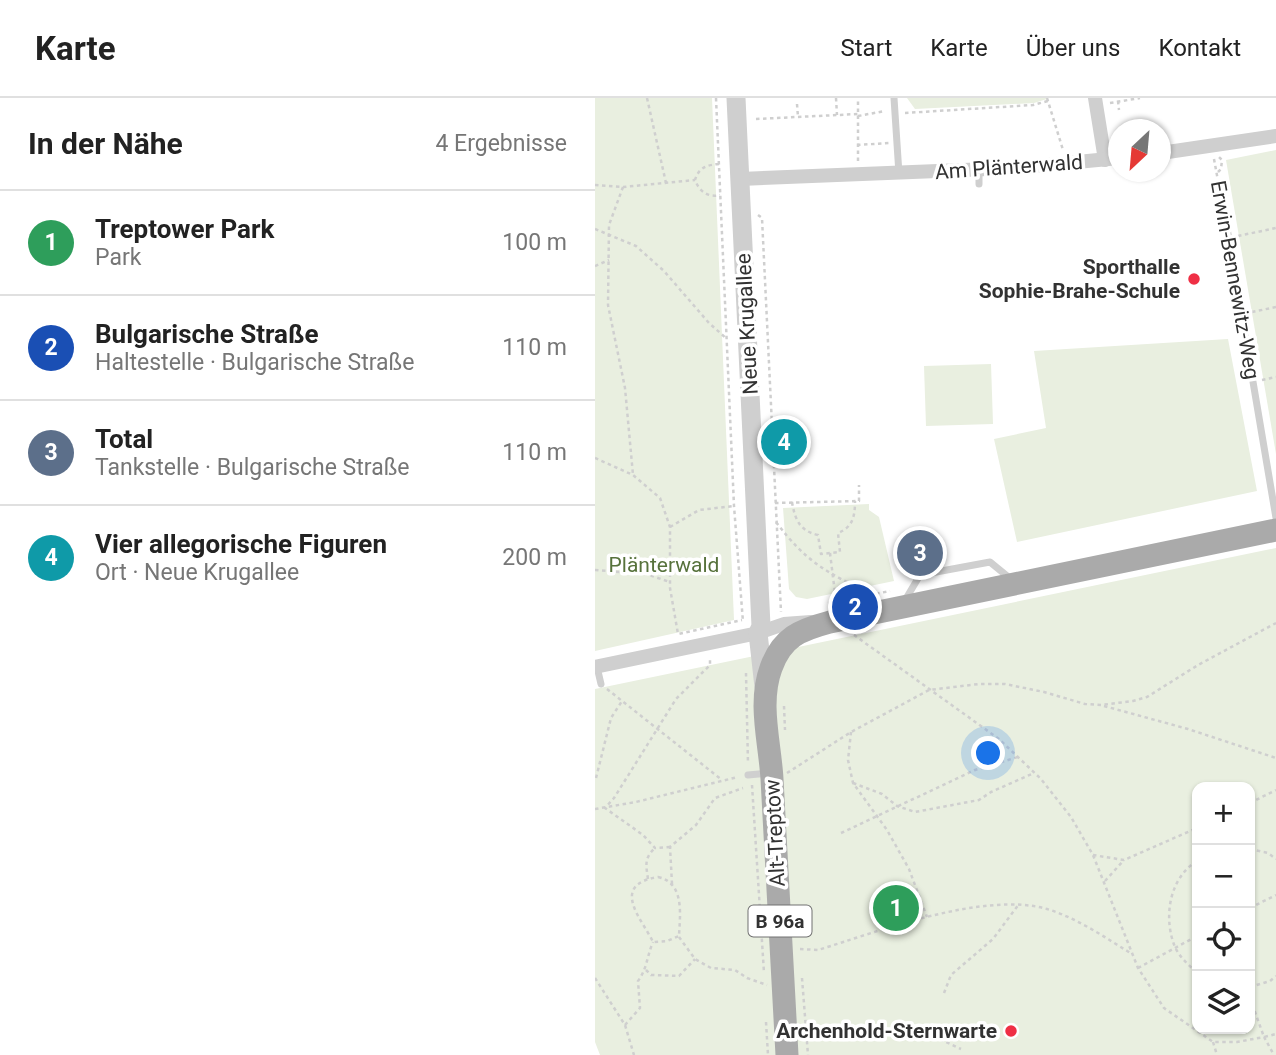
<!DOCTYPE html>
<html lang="de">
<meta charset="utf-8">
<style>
:root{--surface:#fff;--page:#f2f2f2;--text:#222;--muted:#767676;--line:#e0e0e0;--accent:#db2777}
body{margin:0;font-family:Roboto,sans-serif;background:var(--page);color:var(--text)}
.controls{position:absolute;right:21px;bottom:21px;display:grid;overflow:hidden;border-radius:14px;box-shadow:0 2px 5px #0004}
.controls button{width:63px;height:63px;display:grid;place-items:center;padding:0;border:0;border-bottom:2px solid var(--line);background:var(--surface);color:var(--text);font:35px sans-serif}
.compass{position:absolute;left:513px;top:21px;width:63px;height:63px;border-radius:50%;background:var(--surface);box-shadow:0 2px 5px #0004;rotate:206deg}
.you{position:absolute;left:394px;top:656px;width:24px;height:24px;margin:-18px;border:5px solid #fff;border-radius:50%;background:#1a73e8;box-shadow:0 0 0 10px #1a73e833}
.badge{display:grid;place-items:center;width:46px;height:46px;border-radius:50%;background:var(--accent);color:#fff;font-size:23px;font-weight:700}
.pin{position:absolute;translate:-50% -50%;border:4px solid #fff;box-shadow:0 2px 7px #0006}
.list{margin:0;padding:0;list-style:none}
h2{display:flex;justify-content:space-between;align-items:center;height:91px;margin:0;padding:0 28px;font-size:30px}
h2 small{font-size:23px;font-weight:400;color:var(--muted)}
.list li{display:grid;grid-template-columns:46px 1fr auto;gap:21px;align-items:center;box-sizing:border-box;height:105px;padding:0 28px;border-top:2px solid var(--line)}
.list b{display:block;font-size:26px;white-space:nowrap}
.list p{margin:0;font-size:23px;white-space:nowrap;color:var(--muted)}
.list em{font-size:23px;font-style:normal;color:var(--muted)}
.icon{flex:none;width:38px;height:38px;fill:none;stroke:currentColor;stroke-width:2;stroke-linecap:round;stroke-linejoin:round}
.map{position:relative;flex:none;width:681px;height:957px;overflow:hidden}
header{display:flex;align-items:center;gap:42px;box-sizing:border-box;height:98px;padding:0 35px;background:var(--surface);border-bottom:2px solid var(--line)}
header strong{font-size:33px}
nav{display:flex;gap:38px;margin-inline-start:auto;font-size:24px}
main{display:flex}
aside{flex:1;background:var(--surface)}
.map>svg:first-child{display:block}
</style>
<header>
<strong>Karte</strong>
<nav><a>Start</a><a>Karte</a><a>Über uns</a><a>Kontakt</a></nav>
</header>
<main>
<aside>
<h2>In der Nähe<small>4 Ergebnisse</small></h2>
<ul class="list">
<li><span class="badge" style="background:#2e9e5b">1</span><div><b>Treptower Park</b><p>Park</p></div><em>100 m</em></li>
<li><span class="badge" style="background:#1a4fb4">2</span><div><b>Bulgarische Straße</b><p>Haltestelle · Bulgarische Straße</p></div><em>110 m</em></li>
<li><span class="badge" style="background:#5c6f8a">3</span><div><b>Total</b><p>Tankstelle · Bulgarische Straße</p></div><em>110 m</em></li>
<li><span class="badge" style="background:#0f9aa8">4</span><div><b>Vier allegorische Figuren</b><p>Ort · Neue Krugallee</p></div><em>200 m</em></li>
</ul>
</aside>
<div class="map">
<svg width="681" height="957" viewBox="0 0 681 957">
<rect width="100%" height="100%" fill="#fff"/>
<!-- green -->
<g fill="#e9efe0" fill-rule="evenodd">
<path d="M0 0H117L139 522 0 553Z"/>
<path d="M312 0H451L452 1 439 5 320 11Z"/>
<path d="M681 52V356L631 62Z"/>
<path d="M633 241 662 393 422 444 399 341 451 330 439 253Z"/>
<path d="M396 266 398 326 331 328 329 268Z"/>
<path d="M274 406V412L284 419 299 483 212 501 201 499 194 491 188 410Z"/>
<path d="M681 450V957H5L0 944V591ZM602 689H655V931H602Z"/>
</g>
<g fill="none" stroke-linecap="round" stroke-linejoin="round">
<!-- path -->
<g stroke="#cfcfcf" stroke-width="2.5" stroke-dasharray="3.5 3.5" stroke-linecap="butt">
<path d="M52 0 71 85"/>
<path d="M121 0 139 408 148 524"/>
<path d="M241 0 242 17"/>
<path d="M452 0 468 52"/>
<path d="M523 3 524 12"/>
<path d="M515 5 545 0"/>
<path d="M202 6 203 19"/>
<path d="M310 15 438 7 453 3"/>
<path d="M263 18 290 13"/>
<path d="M161 21 263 16"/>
<path d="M262 47 294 45"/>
<path d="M619 61 628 110"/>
<path d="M263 63V0"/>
<path d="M124 66C112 67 104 69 100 82 104 93 113 100 125 97"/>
<path d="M623 74 626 71 627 62 624 59"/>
<path d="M0 87 28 89 100 82"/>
<path d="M28 89 14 127 13 207 30 290 38 377"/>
<path d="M163 117 167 120 186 514"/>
<path d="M0 131 41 148 69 173 114 225 132 241"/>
<path d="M643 138 681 130"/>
<path d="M0 168 14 162"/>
<path d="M657 214 681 209"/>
<path d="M667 282 681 279"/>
<path d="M0 360 38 377 65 400 75 429V490L83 536 147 522"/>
<path d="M197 404C200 422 205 433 223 437L226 456 245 454 243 435C258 429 260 418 260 403"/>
<path d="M180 405 264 403V387"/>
<path d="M181 424C211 464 231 474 274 495"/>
<path d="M75 429 104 412 139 408"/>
<path d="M235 455 241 503"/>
<path d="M0 472 51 476 75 484"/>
<path d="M233 505 295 493"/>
<path d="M259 537 404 641 446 681 476 719 498 757 543 870 569 910 618 944H642L669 939 679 957"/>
<path d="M151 575 153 666"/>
<path d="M12 591 127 682"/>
<path d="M189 608 190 632"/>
<path d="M509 608 593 631 681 660"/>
<path d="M256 634 253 662 258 685 292 732 314 771 332 819"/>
<path d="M192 675 256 634 334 592 384 586H410L449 594 490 606 506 607 538 603 552 599 603 567 681 525"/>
<path d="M1 680 16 620 27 603"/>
<path d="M258 685 287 696 302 708 320 714 384 702 396 694 439 675"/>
<path d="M157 687 169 875"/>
<path d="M655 705 681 692"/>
<path d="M0 711 41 704 143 679"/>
<path d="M246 735 380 672 423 659"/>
<path d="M75 749 60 750 48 737 10 710 19 700 81 601 115 567V562"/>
<path d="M655 751 673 755 681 761"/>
<path d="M498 757 529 762 602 730"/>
<path d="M602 763C574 780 568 820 580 849 585 860 594 867 602 875"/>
<path d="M63 779C90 785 85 817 84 838L72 843 58 844C47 821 14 787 63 779Z"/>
<path d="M53 781C51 767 49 760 60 750"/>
<path d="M510 783 529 762"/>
<path d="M77 786 75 749 101 727 120 700 148 690"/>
<path d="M655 810 681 797"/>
<path d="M84 839 100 861 116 870 140 872 152 880 172 887"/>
<path d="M205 851 223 852C285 833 389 793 452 811 482 820 511 840 537 856"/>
<path d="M543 870 602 838"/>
<path d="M51 872 56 877 84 878 100 861"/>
<path d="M0 880 30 927 39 957"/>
<path d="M207 880 213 957"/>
<path d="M655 889 675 883 681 878"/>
<path d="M349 895 356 877 398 841 424 806"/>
<path d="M655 900 669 939 681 936"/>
<path d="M171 924 173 957"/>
<path d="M30 927 45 910 43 883C52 871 52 858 58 844"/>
<path d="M345 941 366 951"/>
<path d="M618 944 622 957"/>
</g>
<!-- service -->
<g stroke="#cfcfcf" stroke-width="7">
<path d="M299 0 304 76"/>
<path d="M384 72V86"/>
<path d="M630 118 681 420"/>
<path d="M309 504 325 477 395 464 417 482"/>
<path d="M2 569 6 586"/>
<path d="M153 677 174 675"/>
</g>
<!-- minor -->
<g stroke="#cfcfcf" stroke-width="14">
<path d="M500 0 510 62"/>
<path d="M566 55 681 38"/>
<path d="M145 81 418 70 524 60"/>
<path d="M0 569 163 535 189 526 216 524"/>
</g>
<!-- tertiary -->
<path stroke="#cfcfcf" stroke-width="19" d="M141 0 166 528 163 535 169 589"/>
<!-- primary -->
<path stroke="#aaa" stroke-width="23" d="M192 957C187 865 182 773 177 681 175 645 163 605 176 570 187 539 205 532 235 524L681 432"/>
</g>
<!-- markers -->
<g fill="#ef2f45" stroke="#fff" stroke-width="2.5">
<circle cx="599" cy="181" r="7"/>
<circle cx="416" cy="933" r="7"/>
</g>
<g text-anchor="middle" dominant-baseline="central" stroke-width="7" stroke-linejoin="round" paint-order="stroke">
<!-- shield labels -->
<rect fill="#fff" stroke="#707070" stroke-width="2" x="153.5" y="807.5" width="63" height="31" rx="5"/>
<g font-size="19" font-weight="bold" fill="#323232">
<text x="185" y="823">B 96a</text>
</g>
<!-- street labels -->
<g font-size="21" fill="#323232" stroke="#fff">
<text transform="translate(414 69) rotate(-4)">Am Plänterwald</text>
<text transform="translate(640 182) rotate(80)">Erwin-Bennewitz-Weg</text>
<text transform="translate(152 226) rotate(-93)">Neue Krugallee</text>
<text transform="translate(180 735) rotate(-93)">Alt-Treptow</text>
</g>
<!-- poi labels -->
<g font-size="21" font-weight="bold" fill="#323232" stroke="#fff" text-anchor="end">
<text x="585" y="169">Sporthalle<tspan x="585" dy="24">Sophie-Brahe-Schule</tspan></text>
<text x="402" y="933">Archenhold-Sternwarte</text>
</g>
<!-- park labels -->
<g font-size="21" fill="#57723c" stroke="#fff">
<text x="69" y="467">Plänterwald</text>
</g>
</g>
</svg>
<div class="controls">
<button>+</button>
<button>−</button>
<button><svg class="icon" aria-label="locate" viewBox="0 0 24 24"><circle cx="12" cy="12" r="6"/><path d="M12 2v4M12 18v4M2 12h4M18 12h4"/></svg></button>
<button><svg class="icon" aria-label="layers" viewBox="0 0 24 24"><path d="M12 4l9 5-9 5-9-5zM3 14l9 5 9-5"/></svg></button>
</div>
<svg class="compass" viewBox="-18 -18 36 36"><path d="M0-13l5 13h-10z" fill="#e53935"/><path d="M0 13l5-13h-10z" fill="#767676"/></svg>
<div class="you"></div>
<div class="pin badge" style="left:301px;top:810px;background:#2e9e5b">1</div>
<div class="pin badge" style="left:260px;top:509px;background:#1a4fb4">2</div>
<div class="pin badge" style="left:325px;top:455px;background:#5c6f8a">3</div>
<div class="pin badge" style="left:189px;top:344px;background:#0f9aa8">4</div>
</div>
</main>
